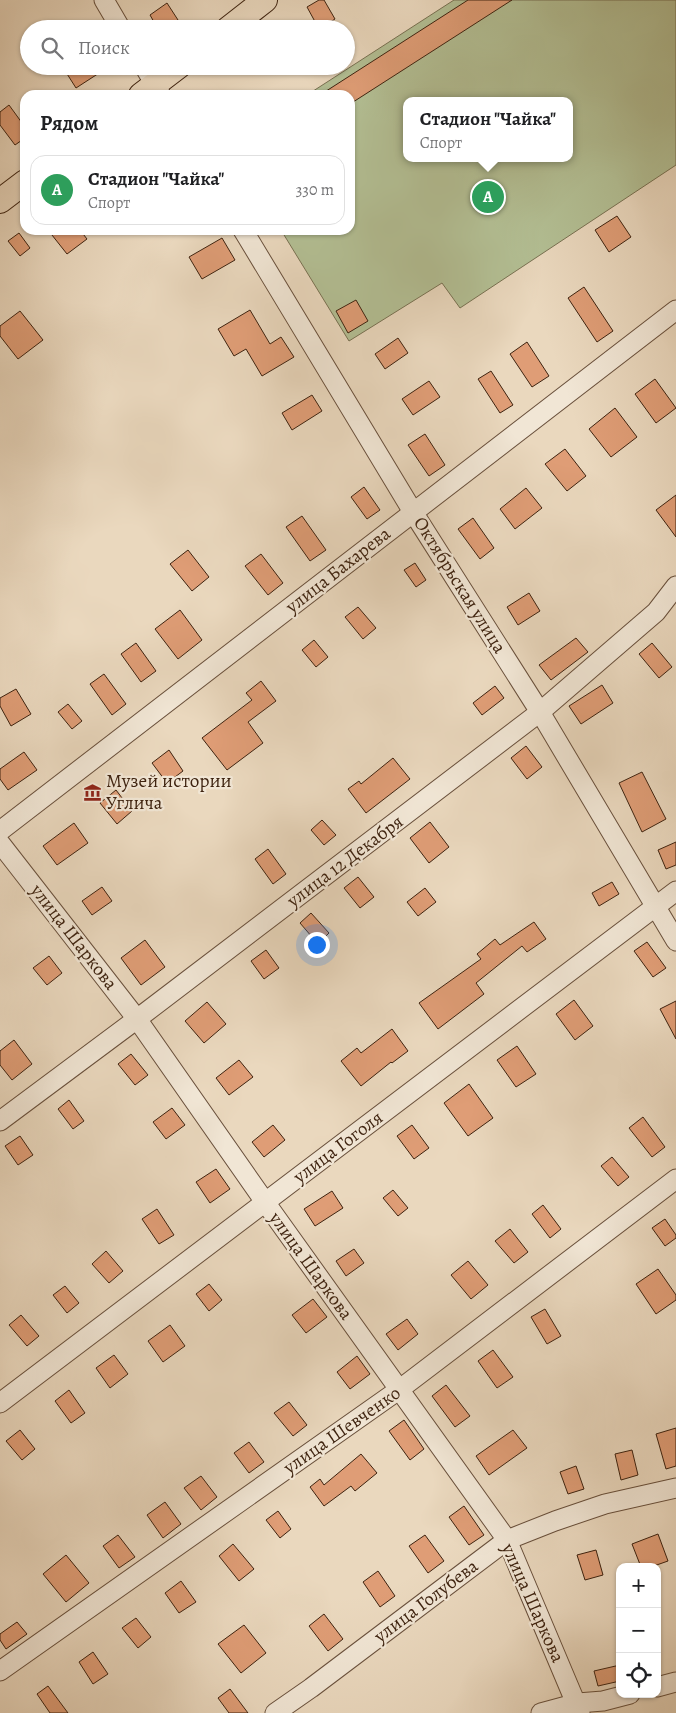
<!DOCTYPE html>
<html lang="ru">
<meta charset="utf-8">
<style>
:root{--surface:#fff;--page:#f6f6f6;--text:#202124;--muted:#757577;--line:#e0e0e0;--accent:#8f2418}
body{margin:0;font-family:Alegreya,serif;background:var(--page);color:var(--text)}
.controls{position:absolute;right:15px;bottom:15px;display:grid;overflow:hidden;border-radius:10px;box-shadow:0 1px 4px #0004}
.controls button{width:45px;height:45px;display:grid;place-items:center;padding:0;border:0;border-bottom:1px solid var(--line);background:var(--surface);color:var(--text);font:25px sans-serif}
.you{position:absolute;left:316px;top:944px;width:18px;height:18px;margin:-12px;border:4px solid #fff;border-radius:50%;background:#1a73e8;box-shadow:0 0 0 8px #1a73e833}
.badge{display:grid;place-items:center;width:32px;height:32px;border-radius:50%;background:var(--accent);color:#fff;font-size:16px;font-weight:700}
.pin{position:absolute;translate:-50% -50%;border:2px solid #fff;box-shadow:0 1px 5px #0006}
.popup{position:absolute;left:403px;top:97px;width:170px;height:65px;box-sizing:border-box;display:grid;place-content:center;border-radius:10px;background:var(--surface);filter:drop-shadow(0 1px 4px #0005);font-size:16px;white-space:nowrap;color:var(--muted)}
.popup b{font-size:19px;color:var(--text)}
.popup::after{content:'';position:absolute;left:50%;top:100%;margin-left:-10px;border:10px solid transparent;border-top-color:var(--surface)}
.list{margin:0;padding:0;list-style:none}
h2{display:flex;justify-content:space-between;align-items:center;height:65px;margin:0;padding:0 20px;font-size:21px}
h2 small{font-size:16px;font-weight:400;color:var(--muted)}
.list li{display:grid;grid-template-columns:32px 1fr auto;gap:15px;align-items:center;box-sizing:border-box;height:70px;margin:0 10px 10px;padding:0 10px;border:1px solid var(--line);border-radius:15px}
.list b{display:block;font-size:19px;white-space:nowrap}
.list p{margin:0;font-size:16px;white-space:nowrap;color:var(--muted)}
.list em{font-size:16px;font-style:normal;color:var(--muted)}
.icon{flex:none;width:28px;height:28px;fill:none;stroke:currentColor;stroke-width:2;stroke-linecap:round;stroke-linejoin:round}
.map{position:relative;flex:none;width:676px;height:1713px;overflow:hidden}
.search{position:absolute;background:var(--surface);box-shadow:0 1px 4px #0004;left:20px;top:20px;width:335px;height:55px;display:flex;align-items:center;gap:12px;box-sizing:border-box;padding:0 18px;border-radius:28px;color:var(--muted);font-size:19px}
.panel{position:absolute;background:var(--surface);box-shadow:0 1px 4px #0004;left:20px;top:90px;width:335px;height:145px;border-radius:15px}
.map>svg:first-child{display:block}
</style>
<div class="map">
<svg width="676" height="1713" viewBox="0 0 676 1713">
<rect width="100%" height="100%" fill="#ead8be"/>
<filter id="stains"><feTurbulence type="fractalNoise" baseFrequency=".004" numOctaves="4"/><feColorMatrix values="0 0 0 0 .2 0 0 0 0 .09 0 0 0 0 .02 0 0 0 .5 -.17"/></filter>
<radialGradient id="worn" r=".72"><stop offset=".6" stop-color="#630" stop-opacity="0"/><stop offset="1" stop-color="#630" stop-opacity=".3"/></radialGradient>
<!-- green -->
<path fill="#b3bf94" stroke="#787152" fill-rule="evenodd" d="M454 0H676V165L460 308 442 283 349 341 281 230H350V95H307ZM407 101H569V158H407Z"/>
<!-- building -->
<g fill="#df9d76" stroke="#3e2310">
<path d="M319 0H324L335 19 319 29 307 7Z"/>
<path d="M468 0H512L350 104V95H320Z"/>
<path d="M167 3 178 20 164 29H158L150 15Z"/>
<path d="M62 66H110L76 88Z"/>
<path d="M9 105 25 127V138L15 145 0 125V112Z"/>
<path d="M617 216 631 237 609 252 595 230Z"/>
<path d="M48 230H80L87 239 67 254Z"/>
<path d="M19 233 30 248 20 256 8 241Z"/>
<path d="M222 238 235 260 202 279 189 257Z"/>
<path d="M584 287 613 331 597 342 568 298Z"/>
<path d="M356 300 368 321 348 333 336 311Z"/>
<path d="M250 310 270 344 281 337 294 357 262 376 246 349 234 356 218 329Z"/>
<path d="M20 311 43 340 18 359 0 336V326Z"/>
<path d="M398 338 408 353 385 369 375 354Z"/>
<path d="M527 342 549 376 532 387 510 354Z"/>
<path d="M491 371 513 405 500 413 478 379Z"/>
<path d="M655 379 676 408 656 423 635 394Z"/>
<path d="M429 381 440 397 413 415 402 399Z"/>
<path d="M312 395 322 411 292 430 282 413Z"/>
<path d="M615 408 637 437 611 457 589 429Z"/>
<path d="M425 434 445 465 429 476 408 445Z"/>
<path d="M565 449 586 476 567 491 545 464Z"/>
<path d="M364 487 380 510 367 519 351 497Z"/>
<path d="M526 488 542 508 515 529 500 509Z"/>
<path d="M676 495V537L656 510Z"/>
<path d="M302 516 326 550 310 561 286 527Z"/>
<path d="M473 518 494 548 480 559 458 529Z"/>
<path d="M188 550 209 577 192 591 170 564Z"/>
<path d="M261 554 283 583 268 595 245 566Z"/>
<path d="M415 563 426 580 416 587 404 570Z"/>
<path d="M529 593 540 611 518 625 507 607Z"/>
<path d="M358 607 376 628 363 639 345 617Z"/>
<path d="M180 610 202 640 178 659 155 629Z"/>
<path d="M576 638 588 652 551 680 539 665Z"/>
<path d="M314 640 328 657 316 667 302 650Z"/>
<path d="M136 643 156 671 141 682 121 654Z"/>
<path d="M652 643 672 667 659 678 639 654Z"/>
<path d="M104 674 126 704 112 715 90 684Z"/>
<path d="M261 681 276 701 248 722 263 743 227 770 202 738 252 700 246 693Z"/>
<path d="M602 685 613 703 581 724 569 706Z"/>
<path d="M495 686 504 698 482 715 473 703Z"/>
<path d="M16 689 31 714 11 726 0 706V698Z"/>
<path d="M68 704 82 721 72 729 58 712Z"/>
<path d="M526 746 542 767 527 779 511 758Z"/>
<path d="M169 750 183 771 167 783 152 763Z"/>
<path d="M24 752 37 770 8 790 0 779V769Z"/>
<path d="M393 758 410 779 366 813 348 789 359 781 361 784Z"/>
<path d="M642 772 666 819 642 832 619 783Z"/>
<path d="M116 790 132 811 117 824 100 803Z"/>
<path d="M322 820 336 835 324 845 311 830Z"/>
<path d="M430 822 449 847 429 863 410 838Z"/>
<path d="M74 823 88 843 57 865 43 846Z"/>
<path d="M676 842V865L666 869 658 850Z"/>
<path d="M268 849 286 874 273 884 255 859Z"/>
<path d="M358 877 374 897 360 908 344 888Z"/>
<path d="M612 882 619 894 599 906 592 893Z"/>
<path d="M102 887 112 901 92 915 82 901Z"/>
<path d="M425 888 436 902 418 916 407 902Z"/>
<path d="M311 913 329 933 318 944 300 923Z"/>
<path d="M534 922 546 939 527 952 522 946 476 983 484 994 438 1029 419 1003 481 959 477 954 495 939 500 945Z"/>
<path d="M145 940 165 967 141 985 121 958Z"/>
<path d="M647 942 666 968 653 977 634 951Z"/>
<path d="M266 950 279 968 264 979 251 961Z"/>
<path d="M49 956 62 973 47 985 33 968Z"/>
<path d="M574 1000 593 1026 575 1040 556 1014Z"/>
<path d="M676 1001V1039L660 1009Z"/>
<path d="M207 1002 226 1024 204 1043 185 1021Z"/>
<path d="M392 1029 408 1051 392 1063 391 1062 361 1086 341 1061 357 1048 361 1053Z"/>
<path d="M14 1040 32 1064 12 1080 0 1065V1051Z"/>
<path d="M517 1046 536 1074 516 1087 497 1060Z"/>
<path d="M131 1054 148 1075 135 1085 118 1064Z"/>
<path d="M239 1060 253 1077 229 1095 216 1078Z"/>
<path d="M469 1084 493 1118 468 1136 444 1103Z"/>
<path d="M69 1100 84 1121 73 1129 58 1109Z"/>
<path d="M172 1108 185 1125 166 1139 153 1122Z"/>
<path d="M643 1117 665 1147 652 1157 629 1128Z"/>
<path d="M273 1125 285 1140 264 1157 252 1142Z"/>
<path d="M412 1125 429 1148 414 1159 397 1136Z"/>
<path d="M20 1136 33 1155 18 1165 5 1146Z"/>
<path d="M612 1157 629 1177 618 1186 601 1166Z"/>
<path d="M216 1169 230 1189 210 1203 196 1182Z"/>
<path d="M393 1190 408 1208 398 1216 383 1198Z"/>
<path d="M332 1191 343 1208 315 1226 304 1209Z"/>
<path d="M543 1205 561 1229 550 1238 532 1214Z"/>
<path d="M157 1209 174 1235 159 1244 142 1219Z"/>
<path d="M665 1219 676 1235V1238L665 1246 652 1228Z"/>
<path d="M510 1229 528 1252 514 1263 495 1241Z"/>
<path d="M354 1249 364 1263 346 1276 336 1261Z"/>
<path d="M106 1251 123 1271 109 1283 92 1264Z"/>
<path d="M468 1261 488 1285 471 1299 451 1275Z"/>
<path d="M658 1269 676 1295V1300L656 1314 636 1284Z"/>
<path d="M209 1284 222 1300 209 1311 196 1294Z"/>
<path d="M65 1286 79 1303 67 1313 53 1295Z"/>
<path d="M313 1299 327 1317 306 1333 292 1315Z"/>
<path d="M545 1309 561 1336 547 1344 531 1317Z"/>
<path d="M21 1315 39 1336 27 1346 9 1325Z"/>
<path d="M407 1319 418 1334 398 1350 386 1334Z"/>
<path d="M170 1325 185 1346 163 1362 148 1341Z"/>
<path d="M493 1350 513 1377 497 1388 478 1361Z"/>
<path d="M114 1355 128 1374 110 1388 96 1368Z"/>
<path d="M357 1356 370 1374 350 1389 337 1372Z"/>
<path d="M446 1385 470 1416 455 1427 432 1396Z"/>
<path d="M69 1390 85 1413 71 1423 55 1401Z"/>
<path d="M289 1402 307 1425 293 1436 274 1413Z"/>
<path d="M404 1420 424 1449 410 1460 389 1431Z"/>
<path d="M676 1428V1466L666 1469 656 1434Z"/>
<path d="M20 1430 35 1449 22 1460 6 1441Z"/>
<path d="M513 1430 527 1448 489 1475 476 1456Z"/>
<path d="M249 1442 264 1462 249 1473 234 1453Z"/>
<path d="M632 1450 638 1475 621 1480 615 1454Z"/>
<path d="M361 1454 377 1473 355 1491 351 1486 324 1506 310 1487 320 1479 324 1485Z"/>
<path d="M576 1466 584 1489 568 1494 560 1472Z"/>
<path d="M201 1476 217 1497 201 1510 184 1488Z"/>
<path d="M165 1502 181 1524 163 1538 147 1515Z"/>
<path d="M464 1506 484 1535 469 1545 449 1517Z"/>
<path d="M278 1511 291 1529 280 1538 266 1520Z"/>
<path d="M658 1534 668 1561 651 1567H641L632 1544Z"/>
<path d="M118 1535 135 1557 119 1568 103 1546Z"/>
<path d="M425 1535 444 1561 428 1573 409 1546Z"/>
<path d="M233 1544 254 1569 239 1581 219 1556Z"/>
<path d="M596 1550 603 1575 585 1580 577 1555Z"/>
<path d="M66 1555 89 1583 66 1602 43 1574Z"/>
<path d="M378 1571 395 1596 380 1607 363 1582Z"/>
<path d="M181 1581 196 1602 179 1613 165 1593Z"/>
<path d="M324 1614 343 1639 328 1651 309 1626Z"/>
<path d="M136 1618 151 1637 138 1648 122 1628Z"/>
<path d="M17 1622 27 1634 6 1649 0 1640V1634Z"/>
<path d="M244 1625 266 1653 241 1673 218 1644Z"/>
<path d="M93 1652 108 1674 93 1684 79 1662Z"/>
<path d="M620 1665V1681L598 1686 594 1671Z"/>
<path d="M48 1686 68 1713H50L37 1694Z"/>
<path d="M230 1689 248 1713H229L218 1698Z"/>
</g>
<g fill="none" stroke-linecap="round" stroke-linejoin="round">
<defs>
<g id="minor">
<path d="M104 0 121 29"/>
<path d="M144 66 161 95"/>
<path d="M243 230 413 512 540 712 676 941"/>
<path d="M0 831 676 310"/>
<path d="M0 843 137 1019 265 1202 507 1540 580 1713"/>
<path d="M0 1121 137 1019 540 712 656 612 676 586"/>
<path d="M0 1403 676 891"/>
<path d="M0 1671 400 1389 676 1179"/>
<path d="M657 1687 676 1682"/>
<path d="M275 1713 311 1688 507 1540 555 1521 605 1504 676 1488"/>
<path d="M541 1713 578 1703 603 1701 630 1694"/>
</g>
<g id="major">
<path d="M228 29 265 0"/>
<path d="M141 95 179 66"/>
<path d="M0 201 25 182"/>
</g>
</defs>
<!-- minor casing -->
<use href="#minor" stroke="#69503c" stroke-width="21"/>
<!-- major casing -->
<use href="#major" stroke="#3e2310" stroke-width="26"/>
<!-- minor -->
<use href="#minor" stroke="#f1e6d5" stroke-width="19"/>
<!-- major -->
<use href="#major" stroke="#ead8be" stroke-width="24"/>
</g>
<!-- icons -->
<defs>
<symbol id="museum-bare" viewBox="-9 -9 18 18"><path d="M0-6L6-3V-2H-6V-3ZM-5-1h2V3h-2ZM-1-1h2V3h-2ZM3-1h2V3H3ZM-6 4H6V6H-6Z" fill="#8f2418" stroke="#f1e6d5" stroke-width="2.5" paint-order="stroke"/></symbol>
</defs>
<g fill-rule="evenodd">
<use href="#museum-bare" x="80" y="780" width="25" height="25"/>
</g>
<g text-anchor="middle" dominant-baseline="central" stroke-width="4.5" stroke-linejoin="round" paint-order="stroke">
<!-- street labels -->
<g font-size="19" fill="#3e2310" stroke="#f1e6d5">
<text transform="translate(338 570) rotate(-38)">улица Бахарева</text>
<text transform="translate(460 585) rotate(58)">Октябрьская улица</text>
<text transform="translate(345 861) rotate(-37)">улица 12 Декабря</text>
<text transform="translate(74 937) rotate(52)">улица Шаркова</text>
<text transform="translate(338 1147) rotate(-37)">улица Гоголя</text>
<text transform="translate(311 1266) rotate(54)">улица Шаркова</text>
<text transform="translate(342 1430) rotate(-35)">улица Шевченко</text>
<text transform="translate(426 1601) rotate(-37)">улица Голубева</text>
<text transform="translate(533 1603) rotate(66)">улица Шаркова</text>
</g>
<!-- poi labels -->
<g font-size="19" fill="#3e2310" stroke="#f1e6d5" text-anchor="start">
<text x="106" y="781">Музей истории<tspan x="106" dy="22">Углича</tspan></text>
</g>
</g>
<rect width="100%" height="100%" filter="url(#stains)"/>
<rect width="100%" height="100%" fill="url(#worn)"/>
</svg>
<div class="controls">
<button>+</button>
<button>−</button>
<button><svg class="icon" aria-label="locate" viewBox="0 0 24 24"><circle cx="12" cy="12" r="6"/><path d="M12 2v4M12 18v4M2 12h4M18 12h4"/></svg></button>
</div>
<div class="you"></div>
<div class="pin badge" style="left:488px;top:197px;background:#2e9e5b">A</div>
<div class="popup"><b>Стадион &quot;Чайка&quot;</b>Спорт</div>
<div class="search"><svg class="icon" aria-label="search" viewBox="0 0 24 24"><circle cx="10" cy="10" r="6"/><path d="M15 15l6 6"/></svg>Поиск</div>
<section class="panel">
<h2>Рядом<small></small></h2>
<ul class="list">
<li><span class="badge" style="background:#2e9e5b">A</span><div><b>Стадион &quot;Чайка&quot;</b><p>Спорт</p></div><em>330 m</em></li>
</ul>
</section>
</div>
